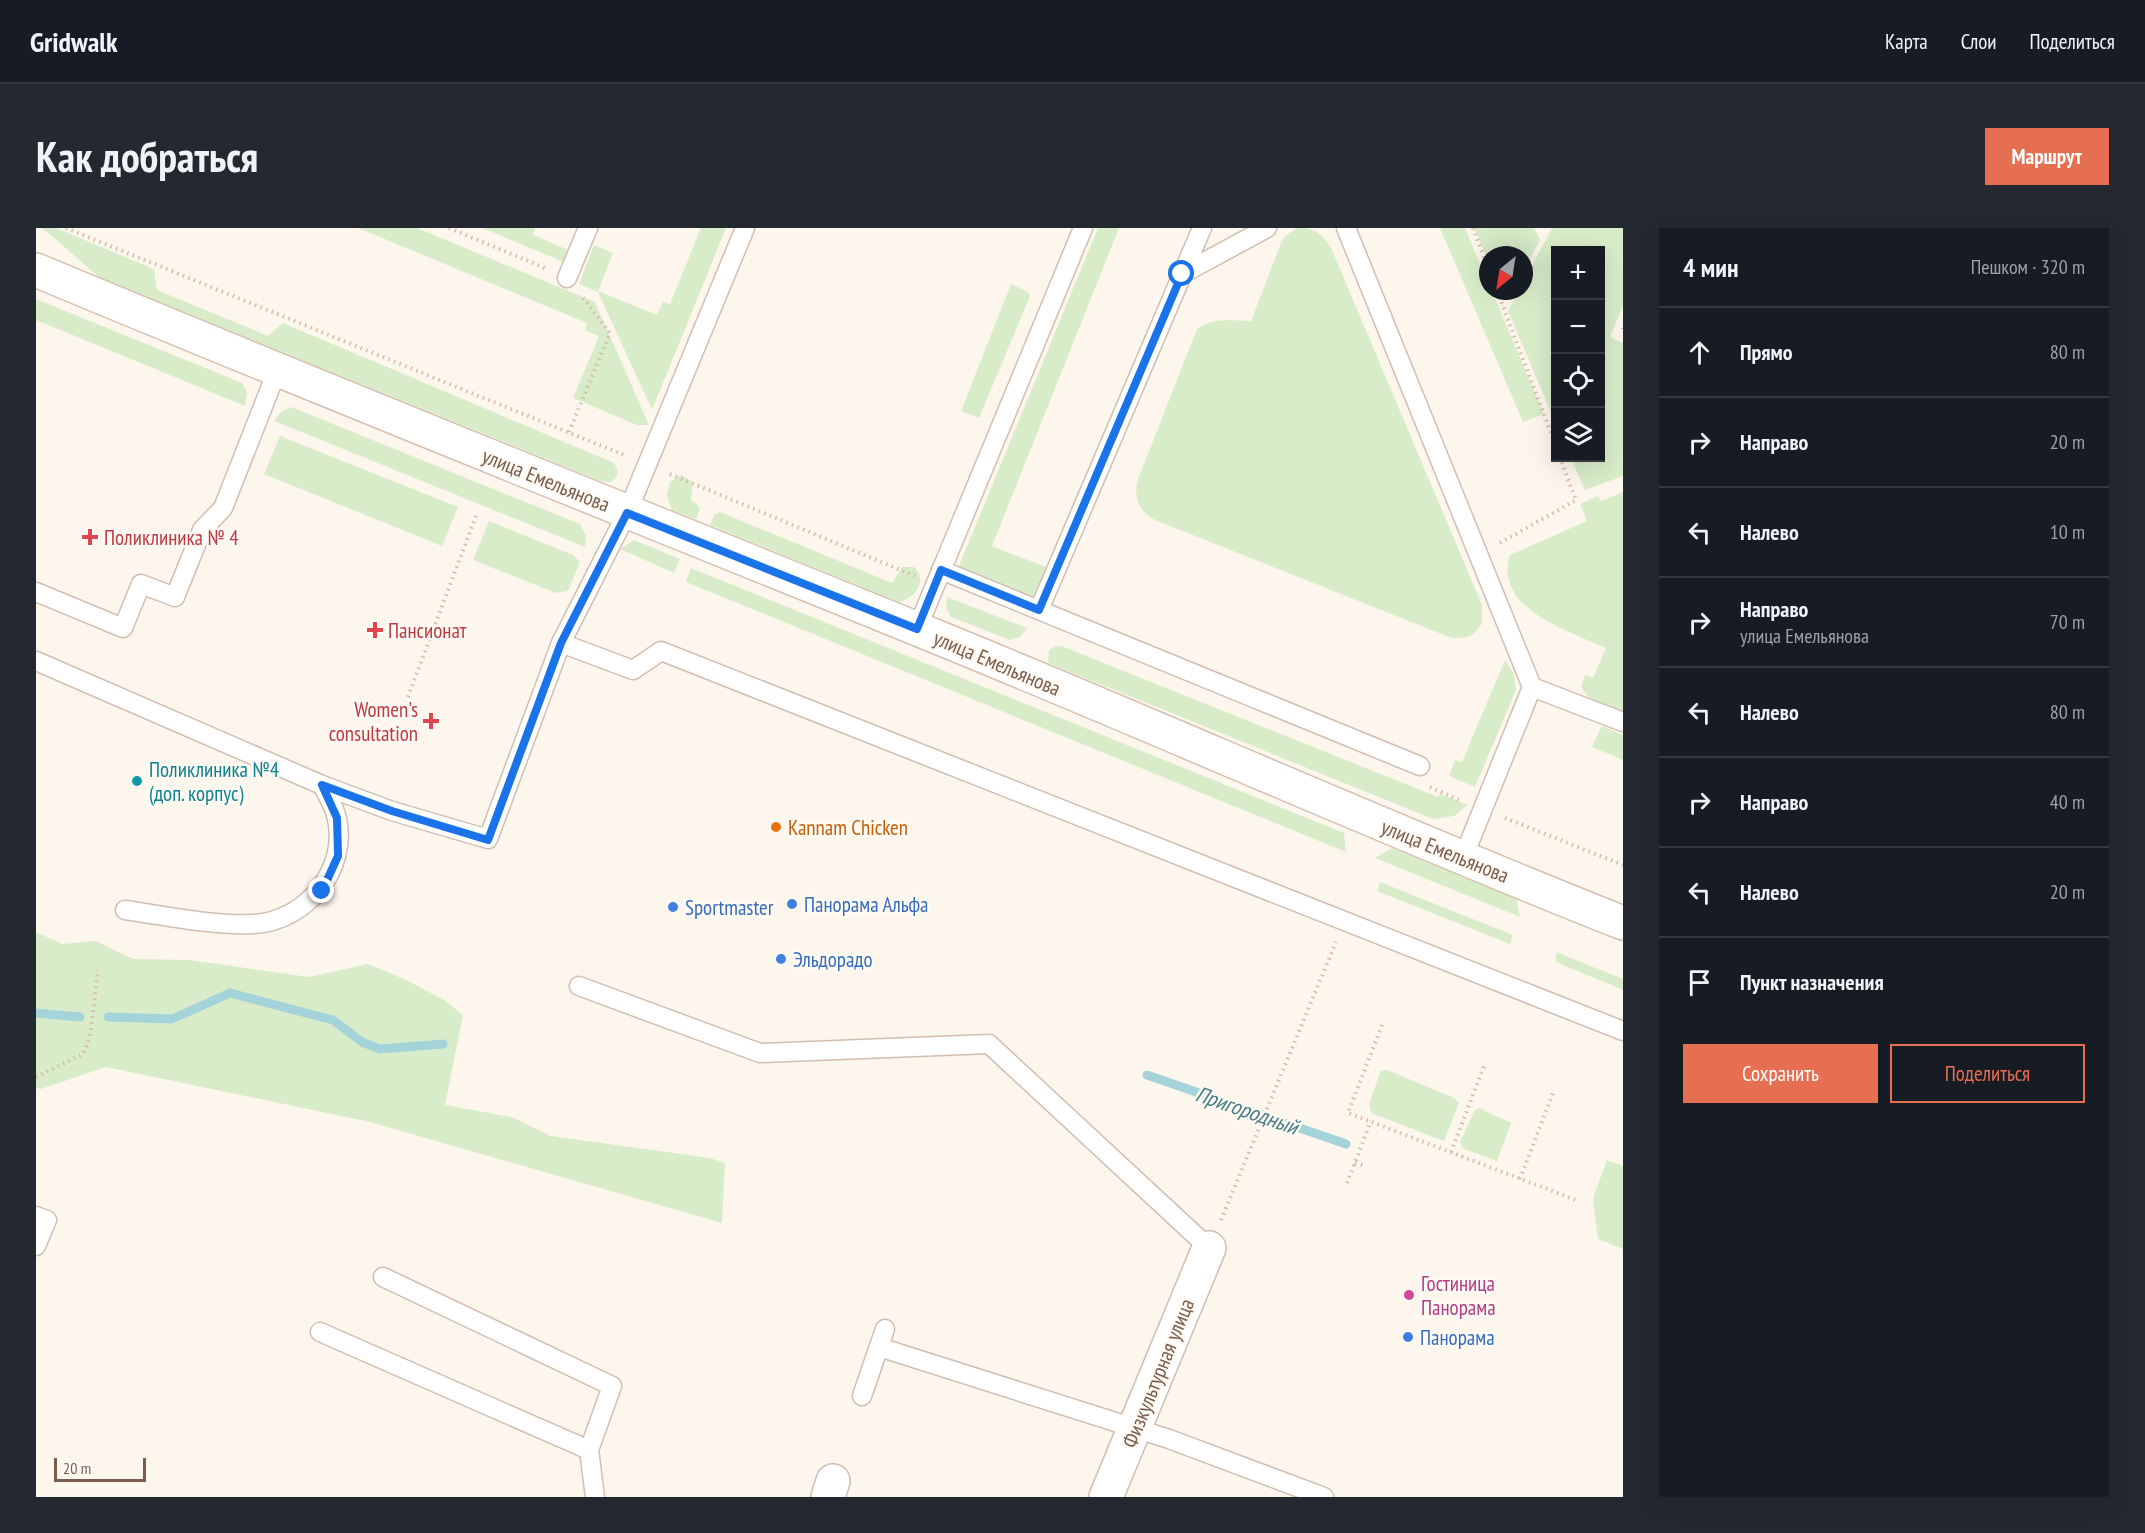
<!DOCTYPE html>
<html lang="ru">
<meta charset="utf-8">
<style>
:root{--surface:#171b24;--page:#242831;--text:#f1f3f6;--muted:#9ea1a6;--line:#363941;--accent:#e76f51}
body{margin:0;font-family:"PT Sans Narrow",sans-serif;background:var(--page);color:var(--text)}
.controls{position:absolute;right:18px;top:18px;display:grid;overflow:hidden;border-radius:0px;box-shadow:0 6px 24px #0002}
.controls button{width:54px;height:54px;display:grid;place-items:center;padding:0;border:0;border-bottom:2px solid var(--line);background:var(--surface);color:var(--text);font:30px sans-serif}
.compass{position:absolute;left:1443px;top:18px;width:54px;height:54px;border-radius:50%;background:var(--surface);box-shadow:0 6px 24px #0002;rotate:210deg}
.scale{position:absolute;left:18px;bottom:15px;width:92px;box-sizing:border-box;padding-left:6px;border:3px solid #7a5c4d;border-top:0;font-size:16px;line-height:21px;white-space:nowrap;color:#7a5c4d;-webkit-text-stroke:4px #fffaf3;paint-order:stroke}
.stop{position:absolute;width:18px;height:18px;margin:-14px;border:4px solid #1a73e8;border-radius:50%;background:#fff}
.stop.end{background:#1a73e8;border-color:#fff;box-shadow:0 2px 6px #0008}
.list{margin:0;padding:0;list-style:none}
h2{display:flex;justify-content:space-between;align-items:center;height:78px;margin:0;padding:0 24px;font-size:26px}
h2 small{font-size:20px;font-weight:400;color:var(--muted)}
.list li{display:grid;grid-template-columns:39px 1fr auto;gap:18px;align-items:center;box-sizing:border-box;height:90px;padding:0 24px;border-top:2px solid var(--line)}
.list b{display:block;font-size:22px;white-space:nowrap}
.list p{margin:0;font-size:20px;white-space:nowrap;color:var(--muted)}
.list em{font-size:20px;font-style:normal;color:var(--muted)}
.actions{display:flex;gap:12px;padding:18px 24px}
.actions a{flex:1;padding:14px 0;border:2px solid var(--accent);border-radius:0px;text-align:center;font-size:21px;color:var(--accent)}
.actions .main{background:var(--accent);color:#fff}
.icon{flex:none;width:33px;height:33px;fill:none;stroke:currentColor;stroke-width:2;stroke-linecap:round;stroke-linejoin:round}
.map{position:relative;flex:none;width:1587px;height:1269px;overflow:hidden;border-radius:0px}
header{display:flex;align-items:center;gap:36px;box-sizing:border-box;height:84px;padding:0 30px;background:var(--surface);border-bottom:2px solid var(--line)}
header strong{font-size:28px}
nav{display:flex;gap:33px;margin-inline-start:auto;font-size:21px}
.intro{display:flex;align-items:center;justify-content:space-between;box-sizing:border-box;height:144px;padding:0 36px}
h1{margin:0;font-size:42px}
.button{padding:15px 27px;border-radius:0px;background:var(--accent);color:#fff;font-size:21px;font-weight:700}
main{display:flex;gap:36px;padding:0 36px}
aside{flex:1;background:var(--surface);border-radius:0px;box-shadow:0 6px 24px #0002}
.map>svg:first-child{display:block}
</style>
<header>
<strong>Gridwalk</strong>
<nav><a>Карта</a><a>Слои</a><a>Поделиться</a></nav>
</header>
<div class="intro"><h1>Как добраться</h1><a class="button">Маршрут</a></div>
<main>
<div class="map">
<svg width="1587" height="1269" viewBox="0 0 1587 1269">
<rect width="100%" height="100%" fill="#fdf6ec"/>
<!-- green -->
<g fill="#d8ecc9">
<path d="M4 0H20L118 41 121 62 232 108 247 95 578 235 582 243 580 250 573 255 562 252 64 50 10 3Z"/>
<path d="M322 0H381L559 74 613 197H601L537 170 563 108 549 102 551 95Z"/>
<path d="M446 0H499L497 7 532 22 528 34Z"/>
<path d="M665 0H690L616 182 562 64 543 56 558 17 577 25 562 63 621 87 627 74 634 76Z"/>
<path d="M1062 0H1083L956 318 1015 341 999 382 918 350Z"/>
<path d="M1261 0C1281 0 1286 6 1296 22L1446 377V395C1439 408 1428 413 1413 409L1119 292C1104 284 1098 271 1101 254L1161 101C1177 89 1196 93 1215 93L1245 15 1249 8Z"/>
<path d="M1404 0H1429L1452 55V63H1456L1508 186 1487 194Z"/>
<path d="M1438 0H1498L1504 12 1488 42V27H1452V33Z"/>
<path d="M1516 0H1587V78L1574 109 1587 115V248L1549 262 1535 230H1564V22H1520L1519 194 1472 83 1483 63H1488V53Z"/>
<path d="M975 56 992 64 994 68 943 190 925 183Z"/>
<path d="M0 71 206 155 211 164 209 178 0 92Z"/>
<path d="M255 179 544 296 550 308 549 319 238 193 245 184Z"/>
<path d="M244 208 422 279 406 318 228 246Z"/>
<path d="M645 247 657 254 655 273 661 276 664 281 660 291 636 282 631 267 634 254Z"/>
<path d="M1587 264V485L1554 471 1545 459 1549 447 1557 450 1570 420C1533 403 1457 381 1474 327L1551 293 1544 276 1562 268 1565 273Z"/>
<path d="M684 284 856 355 866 339H878C893 352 878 372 862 374L674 297 678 287Z"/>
<path d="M453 293 537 327 544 334 532 363 520 365 437 332Z"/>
<path d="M598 312 644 331 638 345 584 321Z"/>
<path d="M655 340 1308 605 1310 624 650 354Z"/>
<path d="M911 369 991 400 984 409 974 412 915 389 910 379Z"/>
<path d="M1020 418 1028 419 1402 569 1404 566 1432 577 1418 588 1397 591 1012 435 1013 422Z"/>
<path d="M1469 432 1478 446 1480 462 1439 559 1413 548 1419 532 1426 534Z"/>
<path d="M1566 498 1587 507V532L1556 519Z"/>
<path d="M1356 620 1480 670 1484 689 1339 630Z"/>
<path d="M1344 654 1477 707 1474 716 1341 663Z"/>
<path d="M0 704 26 716 60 713 97 731 154 732 273 749 332 736 370 752 408 772 427 787 409 877 476 889 515 908 674 930 689 935 686 995 334 894 70 839 5 861 0 860Z"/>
<path d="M1520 724 1587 751V762L1520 734Z"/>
<path d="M1351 842 1418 870 1423 875 1408 913 1335 885 1333 876 1345 843Z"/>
<path d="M1443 880 1475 895 1461 933 1428 921 1424 914 1439 882Z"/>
<path d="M1571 932 1587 938V1021L1562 1011 1557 970Z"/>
</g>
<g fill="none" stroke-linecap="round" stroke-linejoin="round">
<!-- stream -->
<g stroke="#a5d3da" stroke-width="9">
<path d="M0 785 44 789"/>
<path d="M72 789 136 791 194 765 297 792 326 814 344 821 407 816"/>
<path d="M1111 847 1310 916"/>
</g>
<defs>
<g id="service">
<path d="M1310 0 1496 459"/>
<path d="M1146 46 1231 0"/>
<path d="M531 50 552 0"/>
<path d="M905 342 1384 538"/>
<path d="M0 364 87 400 105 356 139 369 166 302 187 280 241 143"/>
<path d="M1003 382 1166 0"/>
<path d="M881 401 1047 0"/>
<path d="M525 415 597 442 625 423 1587 803"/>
<path d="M0 433 286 557 356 583 452 611 525 415 591 285 709 0"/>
<path d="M1427 630 1496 459 1587 494"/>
<path d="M89 682C131 688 176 698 218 696 270 693 312 642 301 591 299 579 291 567 286 557"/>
<path d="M543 758 724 825 953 816 1173 1020"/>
<path d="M0 988 11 992 0 1018"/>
<path d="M347 1049 576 1158 553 1222"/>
<path d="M284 1104 553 1222 559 1269"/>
<path d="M843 1119 1133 1211 1288 1269"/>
<path d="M826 1168 849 1101"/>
</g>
<g id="minor">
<path d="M792 1269 797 1253"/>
<path d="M1070 1269 1173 1020"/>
</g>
<path id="secondary" d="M0 42C292 164 586 281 879 400 1116 496 1349 601 1587 695"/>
</defs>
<!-- service casing -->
<use href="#service" stroke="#d1beb0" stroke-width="21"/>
<!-- minor casing -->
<use href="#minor" stroke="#d1beb0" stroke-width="36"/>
<!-- secondary casing -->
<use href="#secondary" stroke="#d6c0b0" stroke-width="36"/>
<!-- path -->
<g stroke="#d9b8a5" stroke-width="4" stroke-dasharray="1.5 4.5" stroke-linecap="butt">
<path d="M30 0 588 227"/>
<path d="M413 0 509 40"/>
<path d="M1437 0 1452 40"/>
<path d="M1461 63 1520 218"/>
<path d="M1587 100V101"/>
<path d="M533 204 574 105 545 67"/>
<path d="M634 246 879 348"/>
<path d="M1464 315 1540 272 1524 230"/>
<path d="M372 469 441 285"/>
<path d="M1394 559 1425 573"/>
<path d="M1469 590 1587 637"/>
<path d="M1346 797 1312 885 1540 972"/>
<path d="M0 849 47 826 54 809 62 742"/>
<path d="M1415 924 1448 838"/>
<path d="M1319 935 1330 938"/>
<path d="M1484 951 1517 865"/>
<path d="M1311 955 1335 893"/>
<path d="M1185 992 1300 714"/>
</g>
<!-- service -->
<use href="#service" stroke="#fff" stroke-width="18"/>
<!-- minor -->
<use href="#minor" stroke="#fff" stroke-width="33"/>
<!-- secondary -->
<use href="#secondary" stroke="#fff" stroke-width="33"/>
</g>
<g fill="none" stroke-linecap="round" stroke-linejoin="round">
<!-- route -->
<path stroke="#1a73e8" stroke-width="8" d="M286 663 302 628 301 590 286 557 356 583 452 612 525 415 591 285 881 401 905 342 1003 382 1146 46"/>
</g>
<!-- markers -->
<g fill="#e0444e" stroke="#fffaf3" stroke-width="2">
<path d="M51 300h6v6h6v6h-6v6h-6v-6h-6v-6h6z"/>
<path d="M336 393h6v6h6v6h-6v6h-6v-6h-6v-6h6z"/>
<path d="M392 484h6v6h6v6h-6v6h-6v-6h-6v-6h6z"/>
</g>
<circle fill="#0f9aa8" stroke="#fffaf3" stroke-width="2" cx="101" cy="553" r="6"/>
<circle fill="#e8710a" stroke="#fffaf3" stroke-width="2" cx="740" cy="599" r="6"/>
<g fill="#3f7fe0" stroke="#fffaf3" stroke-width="2">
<circle cx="756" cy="676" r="6"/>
<circle cx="637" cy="679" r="6"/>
<circle cx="745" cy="731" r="6"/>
<circle cx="1372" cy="1109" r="6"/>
</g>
<circle fill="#d1479c" stroke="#fffaf3" stroke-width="2" cx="1373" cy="1067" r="6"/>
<g text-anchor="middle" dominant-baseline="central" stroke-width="5" stroke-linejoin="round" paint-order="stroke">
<!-- street labels -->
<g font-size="21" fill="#7a5c4d" stroke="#fffaf3">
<text transform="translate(510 252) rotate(22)">улица Емельянова</text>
<text transform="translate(961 435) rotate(23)">улица Емельянова</text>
<text transform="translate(1409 623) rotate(22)">улица Емельянова</text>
<text transform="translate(1122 1145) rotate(-68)">Физкультурная улица</text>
</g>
<!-- health labels -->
<g font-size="21" fill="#be3a42" stroke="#fffaf3" text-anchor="start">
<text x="68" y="309">Поликлиника № 4</text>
<text x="352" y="402">Пансионат</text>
<text x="382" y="481" text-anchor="end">Women's<tspan x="382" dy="24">consultation</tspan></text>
</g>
<!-- culture labels -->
<g font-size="21" fill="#0d838f" stroke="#fffaf3" text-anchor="start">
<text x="113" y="541">Поликлиника №4<tspan x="113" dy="24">(доп. корпус)</tspan></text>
</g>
<!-- food labels -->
<g font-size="21" fill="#c56008" stroke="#fffaf3" text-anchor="start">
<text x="752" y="599">Kannam Chicken</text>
</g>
<!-- shop labels -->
<g font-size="21" fill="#366cbe" stroke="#fffaf3" text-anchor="start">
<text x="768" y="676">Панорама Альфа</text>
<text x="649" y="679">Sportmaster</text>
<text x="757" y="731">Эльдорадо</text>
<text x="1384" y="1109">Панорама</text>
</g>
<!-- hotel labels -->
<g font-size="21" fill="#b23c85" stroke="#fffaf3" text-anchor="start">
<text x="1385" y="1055">Гостиница<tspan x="1385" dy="24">Панорама</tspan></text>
</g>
<!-- water labels -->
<g font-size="22" font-style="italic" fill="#437c86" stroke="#fffaf3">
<text transform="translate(1211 882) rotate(19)">Пригородный</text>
</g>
</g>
</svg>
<div class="controls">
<button>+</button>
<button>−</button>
<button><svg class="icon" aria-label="locate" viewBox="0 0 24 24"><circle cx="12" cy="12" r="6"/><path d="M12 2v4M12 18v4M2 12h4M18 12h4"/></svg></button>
<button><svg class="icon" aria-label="layers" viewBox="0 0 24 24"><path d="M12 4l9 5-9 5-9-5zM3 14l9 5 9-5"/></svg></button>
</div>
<svg class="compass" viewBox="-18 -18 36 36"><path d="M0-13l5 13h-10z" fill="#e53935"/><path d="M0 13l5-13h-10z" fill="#9ea1a6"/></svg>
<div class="scale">20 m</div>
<div class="stop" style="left:1146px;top:46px"></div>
<div class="stop end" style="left:286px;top:663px"></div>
</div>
<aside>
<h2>4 мин<small>Пешком · 320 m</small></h2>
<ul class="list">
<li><svg class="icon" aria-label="ahead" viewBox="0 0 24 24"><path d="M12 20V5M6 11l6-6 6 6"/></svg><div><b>Прямо</b></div><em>80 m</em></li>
<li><svg class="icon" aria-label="right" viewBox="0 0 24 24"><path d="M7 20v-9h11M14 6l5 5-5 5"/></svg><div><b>Направо</b></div><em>20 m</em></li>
<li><svg class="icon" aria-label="left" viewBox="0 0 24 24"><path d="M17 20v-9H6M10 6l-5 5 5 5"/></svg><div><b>Налево</b></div><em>10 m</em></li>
<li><svg class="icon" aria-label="right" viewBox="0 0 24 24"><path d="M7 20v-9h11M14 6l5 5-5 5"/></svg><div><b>Направо</b><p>улица Емельянова</p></div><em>70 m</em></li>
<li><svg class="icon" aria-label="left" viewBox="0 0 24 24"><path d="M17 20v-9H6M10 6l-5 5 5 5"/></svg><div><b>Налево</b></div><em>80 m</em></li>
<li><svg class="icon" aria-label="right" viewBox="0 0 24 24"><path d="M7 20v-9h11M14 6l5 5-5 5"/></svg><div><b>Направо</b></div><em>40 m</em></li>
<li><svg class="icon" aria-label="left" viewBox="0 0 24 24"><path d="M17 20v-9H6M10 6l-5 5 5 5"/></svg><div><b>Налево</b></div><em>20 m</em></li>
<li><svg class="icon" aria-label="arrive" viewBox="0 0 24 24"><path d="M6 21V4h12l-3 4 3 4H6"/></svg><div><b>Пункт назначения</b></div></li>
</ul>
<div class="actions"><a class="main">Сохранить</a><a>Поделиться</a></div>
</aside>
</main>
